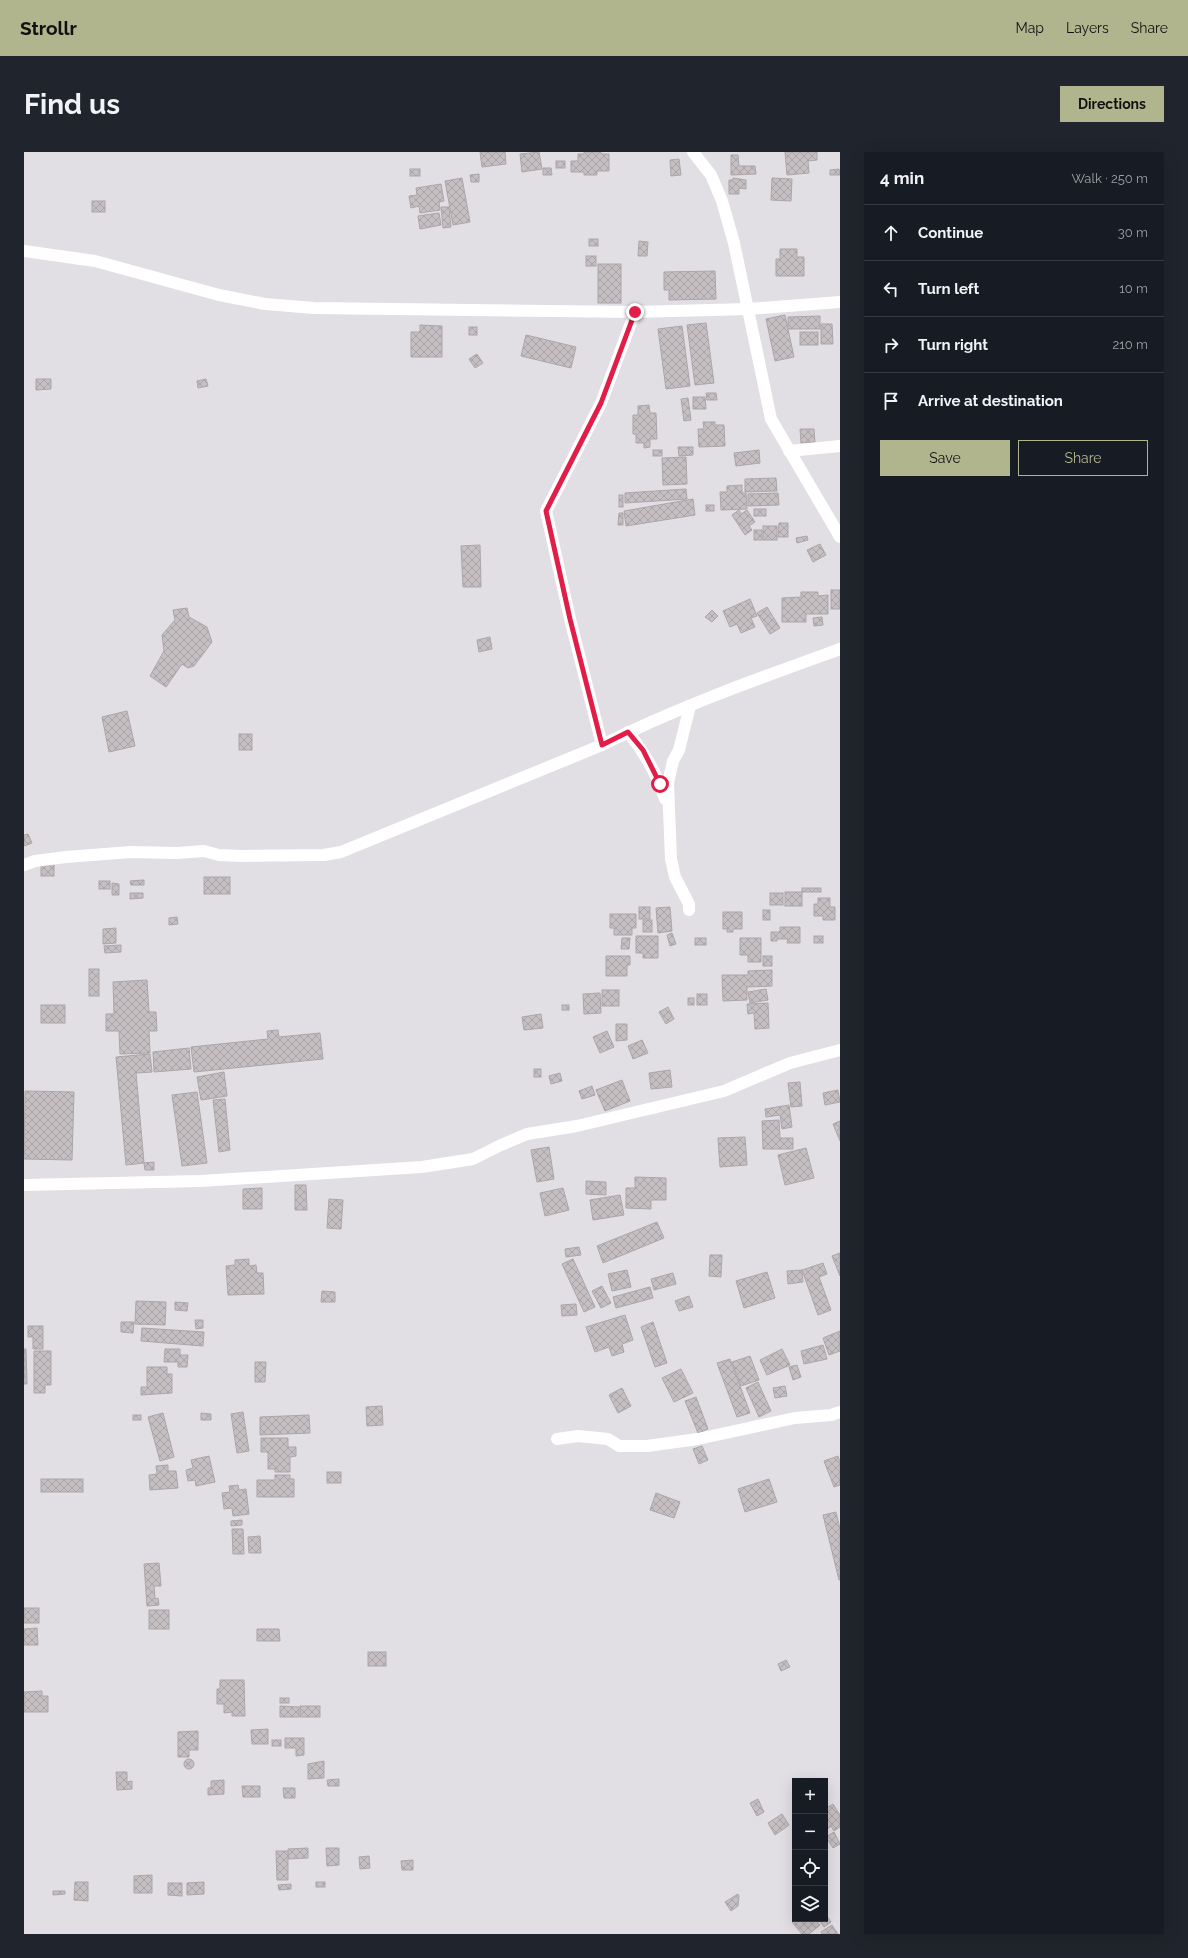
<!DOCTYPE html>
<meta charset="utf-8">
<style>
:root{--surface:#171b24;--page:#20242c;--text:#f1f3f6;--muted:#9ea1a6;--line:#363941;--accent:#b1b58e}
body{margin:0;font-family:Raleway,sans-serif;background:var(--page);color:var(--text)}
.controls{position:absolute;right:12px;bottom:12px;display:grid;overflow:hidden;border-radius:0px;box-shadow:0 4px 16px #0002}
.controls button{width:36px;height:36px;display:grid;place-items:center;padding:0;border:0;border-bottom:1px solid var(--line);background:var(--surface);color:var(--text);font:20px sans-serif}
.stop{position:absolute;width:12px;height:12px;margin:-9px;border:3px solid #e11d48;border-radius:50%;background:#fff}
.stop.end{background:#e11d48;border-color:#fff;box-shadow:0 1px 4px #0008}
.list{margin:0;padding:0;list-style:none}
h2{display:flex;justify-content:space-between;align-items:center;height:52px;margin:0;padding:0 16px;font-size:17px}
h2 small{font-size:13px;font-weight:400;color:var(--muted)}
.list li{display:grid;grid-template-columns:26px 1fr auto;gap:12px;align-items:center;box-sizing:border-box;height:56px;padding:0 16px;border-top:1px solid var(--line)}
.list b{display:block;font-size:15px;white-space:nowrap}
.list em{font-size:13px;font-style:normal;color:var(--muted)}
.actions{display:flex;gap:8px;padding:12px 16px}
.actions a{flex:1;padding:9px 0;border:1px solid var(--accent);border-radius:0px;text-align:center;font-size:14px;color:var(--accent)}
.actions .main{background:var(--accent);color:#111}
.icon{flex:none;width:22px;height:22px;fill:none;stroke:currentColor;stroke-width:2;stroke-linecap:round;stroke-linejoin:round}
.map{position:relative;flex:none;width:816px;height:1782px;overflow:hidden;border-radius:0px}
header{display:flex;align-items:center;gap:24px;box-sizing:border-box;height:56px;padding:0 20px;background:var(--accent);color:#111}
header strong{font-size:19px}
nav{display:flex;gap:22px;margin-inline-start:auto;font-size:14px}
.intro{display:flex;align-items:center;justify-content:space-between;box-sizing:border-box;height:96px;padding:0 24px}
h1{margin:0;font-size:28px}
.button{padding:10px 18px;border-radius:0px;background:var(--accent);color:#111;font-size:14px;font-weight:700}
main{display:flex;gap:24px;padding:0 24px}
aside{flex:1;background:var(--surface);border-radius:0px;box-shadow:0 4px 16px #0002}
.map>svg:first-child{display:block}
</style>
<header>
<strong>Strollr</strong>
<nav><a>Map</a><a>Layers</a><a>Share</a></nav>
</header>
<div class="intro"><h1>Find us</h1><a class="button">Directions</a></div>
<main>
<div class="map">
<svg width="816" height="1782" viewBox="0 0 816 1782">
<defs>
<pattern id="building-cross-hatch" width="8" height="8" patternUnits="userSpaceOnUse"><rect width="8" height="8" fill="#c5bfc2"/><path d="M0 0l8 8M0 8l8-8" fill="none" stroke="#a8a3a6"/></pattern>
</defs>
<rect width="100%" height="100%" fill="#e1dee4"/>
<!-- building -->
<g fill="url(#building-cross-hatch)" stroke="#aca5a9">
<path d="M456 0H481L482 12 458 15Z"/>
<path d="M515 0 518 17 498 20 496 2Z"/>
<path d="M560 0H577V2H585V19H573V23H560V20H547V9H554V2H560Z"/>
<path d="M761 0H793V8L784 9 785 21 763 23Z"/>
<path d="M707 3H714L715 14H731L732 22 707 23Z"/>
<path d="M655 7 657 23 647 24 646 8Z"/>
<rect x="532" y="9" width="9" height="7"/>
<path d="M519 16H527L528 23H519Z"/>
<rect x="386" y="17" width="10" height="7"/>
<path d="M815 17 816 23H806V18Z"/>
<path d="M455 22V30H447L446 23Z"/>
<path d="M438 26 446 70 429 73 421 29Z"/>
<path d="M709 26 722 28V37L715 36V42H705V28H709Z"/>
<path d="M748 26 768 27 767 49 747 48Z"/>
<path d="M417 32 420 49 415 50 416 58 396 61 395 54 387 56 385 44 393 43 392 36Z"/>
<rect x="68" y="49" width="13" height="11"/>
<path d="M417 55H425L427 75 419 76Z"/>
<path d="M415 61 417 73 396 77 394 64Z"/>
<rect x="565" y="87" width="9" height="7"/>
<path d="M615 89 624 90 623 104H614Z"/>
<path d="M756 97H773V105H780V124H752V107H756Z"/>
<rect x="562" y="104" width="10" height="10"/>
<rect x="574" y="112" width="23" height="39"/>
<path d="M691 119 692 147 645 148V138H640V120Z"/>
<path d="M761 163 770 205 751 209 742 167Z"/>
<path d="M796 164V177H764V165Z"/>
<path d="M682 171 690 231 671 233 663 173Z"/>
<path d="M797 172H808L809 192H797Z"/>
<path d="M396 173 418 174V205H387V180H396Z"/>
<path d="M658 174 666 234 642 237 634 177Z"/>
<rect x="445" y="175" width="8" height="8"/>
<rect x="776" y="180" width="18" height="13"/>
<path d="M502 183 552 195 547 216 497 204Z"/>
<path d="M453 202 459 211 451 216 445 207Z"/>
<path d="M12 227H27V237L12 238Z"/>
<path d="M182 227 184 234 174 236 173 229Z"/>
<path d="M682 241H692L693 248H683Z"/>
<path d="M669 245H681L682 257H669Z"/>
<path d="M664 246 667 268 660 269 657 247Z"/>
<path d="M625 253 626 261H632L633 287H626V295L620 296V291H612V282H609V263H614V254Z"/>
<path d="M679 270H691V273H700L701 294 675 295 674 277H680Z"/>
<path d="M776 277H790L791 290 777 291Z"/>
<path d="M654 295H669V303L655 304Z"/>
<rect x="629" y="298" width="9" height="6"/>
<path d="M735 298 736 311 712 314 710 301Z"/>
<path d="M662 305 663 332 639 333 638 306Z"/>
<path d="M752 326 753 339 721 340V327Z"/>
<path d="M718 333V341H722L723 357 697 358 696 340H703V334Z"/>
<path d="M662 337 663 347 601 351V341Z"/>
<path d="M754 341 755 353 724 354V342Z"/>
<rect x="595" y="343" width="4" height="12"/>
<path d="M669 347 671 363 602 374 600 359Z"/>
<rect x="682" y="353" width="8" height="6"/>
<rect x="730" y="357" width="12" height="7"/>
<path d="M715 358 717 362 723 358 731 370 725 374 728 378 721 383 708 363Z"/>
<path d="M595 361H599V373H594Z"/>
<path d="M755 371H764V385H754Z"/>
<rect x="739" y="374" width="14" height="14"/>
<rect x="730" y="378" width="8" height="10"/>
<path d="M783 384 784 388 773 391 772 386Z"/>
<path d="M796 392 802 403 789 410 783 398Z"/>
<path d="M456 393 457 435H439L437 394Z"/>
<rect x="807" y="438" width="9" height="19"/>
<path d="M777 440H794V444L804 443V462H782V470H758V446L777 445Z"/>
<path d="M726 447 733 464 727 466 731 475 717 481 713 472 706 475 699 459Z"/>
<path d="M743 455 756 476 746 482 733 461Z"/>
<path d="M163 456 165 465 183 475 188 490 170 514 164 516 158 512 142 535 126 524 140 499 138 483 151 468 149 458Z"/>
<path d="M688 458 694 464 688 470 681 465Z"/>
<path d="M798 465 799 473 790 474 789 466Z"/>
<path d="M466 485 468 497 455 500 453 488Z"/>
<path d="M103 559 111 594 85 600 78 565Z"/>
<rect x="215" y="582" width="13" height="16"/>
<path d="M4 682 8 691 0 694V683Z"/>
<rect x="17" y="710" width="13" height="14"/>
<rect x="180" y="725" width="26" height="17"/>
<path d="M120 728V733H107L106 729Z"/>
<rect x="75" y="729" width="11" height="8"/>
<path d="M88 731 95 732V743H88Z"/>
<rect x="778" y="736" width="19" height="4"/>
<rect x="761" y="740" width="17" height="14"/>
<path d="M106 741H119V746L106 747Z"/>
<rect x="746" y="741" width="13" height="12"/>
<path d="M794 746H806V755H811V768H799V764H790V752H794Z"/>
<rect x="615" y="755" width="11" height="12"/>
<path d="M646 755 648 779 634 781 632 756Z"/>
<rect x="739" y="758" width="7" height="10"/>
<path d="M699 760H718V777H709V780H703V777H699Z"/>
<path d="M586 762H612V776H608V783H590V776H586Z"/>
<path d="M153 765 154 772 145 773V766Z"/>
<rect x="619" y="768" width="9" height="12"/>
<path d="M756 775H776V791H763L764 787H753V789H747V780H756Z"/>
<path d="M92 776V791L79 792V777Z"/>
<path d="M648 781 652 792 646 794 643 783Z"/>
<path d="M612 784H634V806H619V801H612Z"/>
<rect x="790" y="784" width="9" height="7"/>
<path d="M598 786H606L605 797H597Z"/>
<rect x="671" y="786" width="11" height="7"/>
<path d="M716 786H737V810H724V803H716Z"/>
<path d="M97 793V800L81 801 80 794Z"/>
<path d="M582 804H606V813H603V824H582Z"/>
<rect x="739" y="804" width="9" height="10"/>
<rect x="65" y="817" width="10" height="27"/>
<path d="M748 818V834L723 835V848L699 849 698 823H724V819Z"/>
<path d="M123 828 125 860H132L133 879H125L126 901 96 902 95 879H82V862H90L89 830Z"/>
<path d="M742 837 744 848 726 851 724 840Z"/>
<rect x="578" y="838" width="17" height="16"/>
<path d="M576 841 577 861 560 862 559 842Z"/>
<rect x="673" y="842" width="10" height="11"/>
<rect x="664" y="846" width="6" height="7"/>
<path d="M744 851 745 876 731 877 730 861 724 862 723 852Z"/>
<rect x="17" y="853" width="24" height="18"/>
<rect x="538" y="853" width="7" height="5"/>
<path d="M644 855 650 867 642 872 635 860Z"/>
<path d="M517 862 519 876 500 878 498 865Z"/>
<path d="M592 872H603V888L592 889Z"/>
<path d="M254 878 255 885 296 881 299 907 170 920 167 895 244 887 243 879Z"/>
<path d="M583 879 590 895 576 901 569 885Z"/>
<path d="M618 888 624 901 609 907 604 894Z"/>
<path d="M165 896 167 917 130 920 129 900Z"/>
<path d="M126 902 128 920 112 921 120 1011 102 1013 92 905Z"/>
<rect x="510" y="917" width="7" height="8"/>
<path d="M646 918 648 935 627 937 625 921Z"/>
<path d="M200 920 203 944 177 948 173 925Z"/>
<path d="M536 921 538 929 527 932 525 924Z"/>
<path d="M598 928 606 949 581 959 572 938Z"/>
<path d="M776 930 778 954 767 955 764 931Z"/>
<path d="M568 934 571 943 558 947 555 939Z"/>
<path d="M814 938 816 950 801 953 799 941Z"/>
<path d="M1 939 50 940 48 1008 0 1007Z"/>
<path d="M173 940 183 1011 158 1014 148 943Z"/>
<path d="M201 947 206 998 195 1000 189 948Z"/>
<path d="M765 953 768 975 758 977 756 963 742 965 741 957Z"/>
<path d="M755 968 756 986H769V997H739L738 969Z"/>
<path d="M816 969V989L809 972Z"/>
<path d="M721 985 723 1013 696 1015 694 986Z"/>
<path d="M525 995 530 1027 513 1030 507 998Z"/>
<path d="M782 996 790 1026 761 1033 754 1003Z"/>
<path d="M130 1010V1018H121L120 1011Z"/>
<path d="M611 1025 642 1026V1048H627V1057L602 1056V1036H611Z"/>
<path d="M562 1029 582 1030V1043L562 1042Z"/>
<path d="M271 1033H282L283 1058H271Z"/>
<path d="M238 1036V1057H219V1037Z"/>
<path d="M539 1036 545 1058 521 1064 516 1041Z"/>
<path d="M596 1043 600 1063 569 1068 566 1048Z"/>
<path d="M305 1047 319 1048 317 1077 303 1076Z"/>
<path d="M633 1070 640 1086 579 1111 573 1094Z"/>
<path d="M555 1095 557 1103 542 1105 541 1097Z"/>
<path d="M816 1101V1124L808 1104Z"/>
<path d="M686 1103H698L697 1125 685 1124Z"/>
<path d="M225 1107V1114L232 1113 233 1121H239L240 1142 204 1143 202 1114 211 1113V1108Z"/>
<path d="M549 1107 571 1155 560 1160 538 1112Z"/>
<path d="M799 1111 803 1122 795 1125 807 1158 794 1163 778 1118Z"/>
<path d="M603 1118 607 1135 588 1139 584 1122Z"/>
<path d="M778 1118 779 1130 764 1132 763 1119Z"/>
<path d="M743 1120 751 1146 720 1156 712 1129Z"/>
<path d="M649 1121 652 1132 630 1138 627 1127Z"/>
<path d="M578 1134 587 1151 577 1156 568 1139Z"/>
<path d="M626 1135 629 1146 592 1156 589 1145Z"/>
<path d="M298 1139 311 1140V1150H297Z"/>
<path d="M665 1144 669 1155 655 1159 651 1149Z"/>
<path d="M112 1149 142 1150 141 1173 111 1172Z"/>
<path d="M151 1150 164 1151 163 1159 151 1158Z"/>
<path d="M552 1152 553 1163 538 1164 537 1153Z"/>
<path d="M601 1163 609 1188 598 1192 600 1200 588 1204 585 1195 571 1200 562 1175Z"/>
<path d="M171 1168H179V1176L172 1177Z"/>
<path d="M97 1170H110L109 1181 97 1180Z"/>
<path d="M629 1170 643 1211 631 1215 617 1175Z"/>
<path d="M4 1174H19V1197H9V1185H4Z"/>
<path d="M118 1176 180 1180 179 1194 117 1189Z"/>
<path d="M816 1179V1199L805 1203 799 1186Z"/>
<path d="M799 1193 803 1207 780 1212 777 1199Z"/>
<path d="M0 1197H2L3 1232H0Z"/>
<path d="M141 1197H156V1203H164L163 1215H154V1210H140Z"/>
<path d="M758 1197 766 1213 743 1223 736 1208Z"/>
<path d="M10 1199H27V1233H21V1241H10Z"/>
<path d="M726 1204 735 1228 717 1234 708 1210Z"/>
<path d="M706 1207 726 1261 713 1265 693 1211Z"/>
<path d="M231 1210H242L241 1230H231Z"/>
<path d="M773 1213 777 1225 769 1228 765 1215Z"/>
<path d="M123 1215H143V1222H148V1241L117 1243V1235H123Z"/>
<path d="M657 1217 669 1241 650 1250 638 1226Z"/>
<path d="M734 1230 747 1259 735 1265 722 1236Z"/>
<path d="M761 1234 763 1244 751 1246 749 1236Z"/>
<path d="M598 1236 607 1254 594 1261 585 1243Z"/>
<path d="M672 1245 684 1277 674 1281 661 1249Z"/>
<path d="M358 1254 359 1273 343 1274 342 1255Z"/>
<path d="M219 1260 225 1299 213 1301 207 1262Z"/>
<path d="M139 1261 150 1305 136 1309 124 1265Z"/>
<path d="M177 1261 187 1262V1268H177Z"/>
<rect x="109" y="1263" width="8" height="5"/>
<path d="M285 1263 286 1281 236 1283V1265Z"/>
<path d="M237 1286H264V1295H272V1304L266 1305V1320H251V1317H244V1300H237Z"/>
<path d="M678 1294 684 1308 675 1312 669 1297Z"/>
<path d="M185 1304 191 1330 172 1334 171 1328 164 1329 162 1318 169 1316 167 1308Z"/>
<path d="M814 1304 816 1310V1333L810 1335 800 1309Z"/>
<path d="M144 1313V1319H152L154 1336 126 1338 125 1323 133 1322 132 1314Z"/>
<rect x="303" y="1320" width="14" height="11"/>
<path d="M251 1323H266V1327H270V1345H233V1328H251Z"/>
<rect x="17" y="1327" width="42" height="13"/>
<path d="M745 1327 753 1350 721 1360 714 1337Z"/>
<path d="M214 1333 215 1338 222 1337 225 1362 209 1364 208 1356 200 1357 198 1341 206 1340 205 1334Z"/>
<path d="M632 1341 656 1350 650 1366 626 1358Z"/>
<path d="M812 1360 816 1377V1428H815L799 1363Z"/>
<path d="M218 1368V1373L207 1374V1369Z"/>
<path d="M208 1377H219L220 1402H209Z"/>
<path d="M236 1384 237 1401H225L224 1385Z"/>
<path d="M135 1411 137 1434H130L131 1447 134 1446 135 1453 123 1454 120 1412Z"/>
<rect x="0" y="1456" width="15" height="15"/>
<rect x="125" y="1458" width="20" height="19"/>
<path d="M13 1476 14 1493H0V1477Z"/>
<path d="M233 1477H255L256 1489H233Z"/>
<rect x="344" y="1500" width="18" height="14"/>
<path d="M762 1508 766 1515 757 1519 754 1512Z"/>
<path d="M196 1528H220L221 1564H208V1560L200 1561V1552H193V1537H196Z"/>
<path d="M18 1539V1544H24V1560H0V1540Z"/>
<rect x="256" y="1546" width="9" height="5"/>
<path d="M256 1554 275 1555V1565H256Z"/>
<rect x="276" y="1554" width="20" height="11"/>
<path d="M244 1577V1592H228L227 1578Z"/>
<path d="M174 1579V1598H165V1605H154V1580Z"/>
<path d="M261 1586H280V1603L272 1604V1596H261Z"/>
<rect x="248" y="1588" width="9" height="6"/>
<circle cx="165" cy="1612" r="5"/>
<path d="M300 1609V1626L284 1627V1612Z"/>
<path d="M92 1620H103V1630L108 1629V1637L93 1638Z"/>
<path d="M315 1627V1634H304L303 1628Z"/>
<path d="M200 1628V1642L184 1643V1636H187V1629Z"/>
<path d="M218 1634H236V1645H219Z"/>
<path d="M259 1636H271V1646H260Z"/>
<path d="M734 1647 740 1660 733 1664 726 1651Z"/>
<path d="M809 1652 816 1663V1675L810 1679 807 1674 802 1678 801 1657Z"/>
<path d="M758 1662 765 1673 751 1683 744 1671Z"/>
<path d="M810 1680 816 1692 809 1696 802 1685Z"/>
<path d="M284 1696V1706L264 1707V1697Z"/>
<path d="M302 1696H315V1713L303 1714Z"/>
<path d="M252 1699H264V1728H253Z"/>
<path d="M345 1704 346 1716 336 1717 335 1705Z"/>
<path d="M389 1708V1718H378L377 1709Z"/>
<path d="M128 1723V1741H110V1724Z"/>
<path d="M51 1730H64V1749L50 1748Z"/>
<path d="M180 1730V1742L163 1743V1731Z"/>
<rect x="292" y="1730" width="9" height="5"/>
<path d="M144 1731H158V1744L144 1743Z"/>
<path d="M267 1732V1737L255 1738 254 1733Z"/>
<path d="M29 1739H41V1742L29 1743Z"/>
<path d="M714 1742 715 1744 714 1754 707 1759 701 1750Z"/>
<path d="M803 1764 807 1770 800 1775 796 1769Z"/>
<path d="M772 1767H791L796 1773 785 1782H778L768 1770Z"/>
<path d="M808 1773 814 1782H798L797 1780Z"/>
</g>
<g fill="none" stroke-linecap="round" stroke-linejoin="round">
<!-- street -->
<g stroke="#fff" stroke-width="12">
<path d="M669 0 687 23 698 49 710 91 747 267 816 385"/>
<path d="M0 99 71 109 195 143 241 152 290 156 611 160 724 157 816 150"/>
<path d="M765 299 816 294"/>
<path d="M604 580C620 600 633 622 641 647"/>
<path d="M578 593 546 467 522 359 577 251 611 160"/>
<path d="M0 713 11 709 42 705 107 700 153 701 180 699 195 703 219 704 300 703 317 700 578 593C654 555 736 526 816 497"/>
<path d="M665 758V752L651 725 647 707 644 631 649 609 655 598 666 554"/>
<path d="M0 1033 177 1029 398 1015 449 1007 477 993 503 982 553 974 700 939 766 911 816 898"/>
<path d="M533 1287 554 1284 584 1287 595 1294H623L674 1287 771 1266 807 1263 816 1260"/>
</g>
</g>
<g fill="none" stroke-linecap="round" stroke-linejoin="round">
<!-- route -->
<path stroke="#e11d48" stroke-width="5" d="M611 160 577 251 522 359 546 467 578 593 604 580 619 598 636 632"/>
</g>
</svg>
<div class="controls">
<button>+</button>
<button>−</button>
<button><svg class="icon" aria-label="locate" viewBox="0 0 24 24"><circle cx="12" cy="12" r="6"/><path d="M12 2v4M12 18v4M2 12h4M18 12h4"/></svg></button>
<button><svg class="icon" aria-label="layers" viewBox="0 0 24 24"><path d="M12 4l9 5-9 5-9-5zM3 14l9 5 9-5"/></svg></button>
</div>
<div class="stop" style="left:636px;top:632px"></div>
<div class="stop end" style="left:611px;top:160px"></div>
</div>
<aside>
<h2>4 min<small>Walk · 250 m</small></h2>
<ul class="list">
<li><svg class="icon" aria-label="ahead" viewBox="0 0 24 24"><path d="M12 20V5M6 11l6-6 6 6"/></svg><div><b>Continue</b></div><em>30 m</em></li>
<li><svg class="icon" aria-label="left" viewBox="0 0 24 24"><path d="M17 20v-9H6M10 6l-5 5 5 5"/></svg><div><b>Turn left</b></div><em>10 m</em></li>
<li><svg class="icon" aria-label="right" viewBox="0 0 24 24"><path d="M7 20v-9h11M14 6l5 5-5 5"/></svg><div><b>Turn right</b></div><em>210 m</em></li>
<li><svg class="icon" aria-label="arrive" viewBox="0 0 24 24"><path d="M6 21V4h12l-3 4 3 4H6"/></svg><div><b>Arrive at destination</b></div></li>
</ul>
<div class="actions"><a class="main">Save</a><a>Share</a></div>
</aside>
</main>
